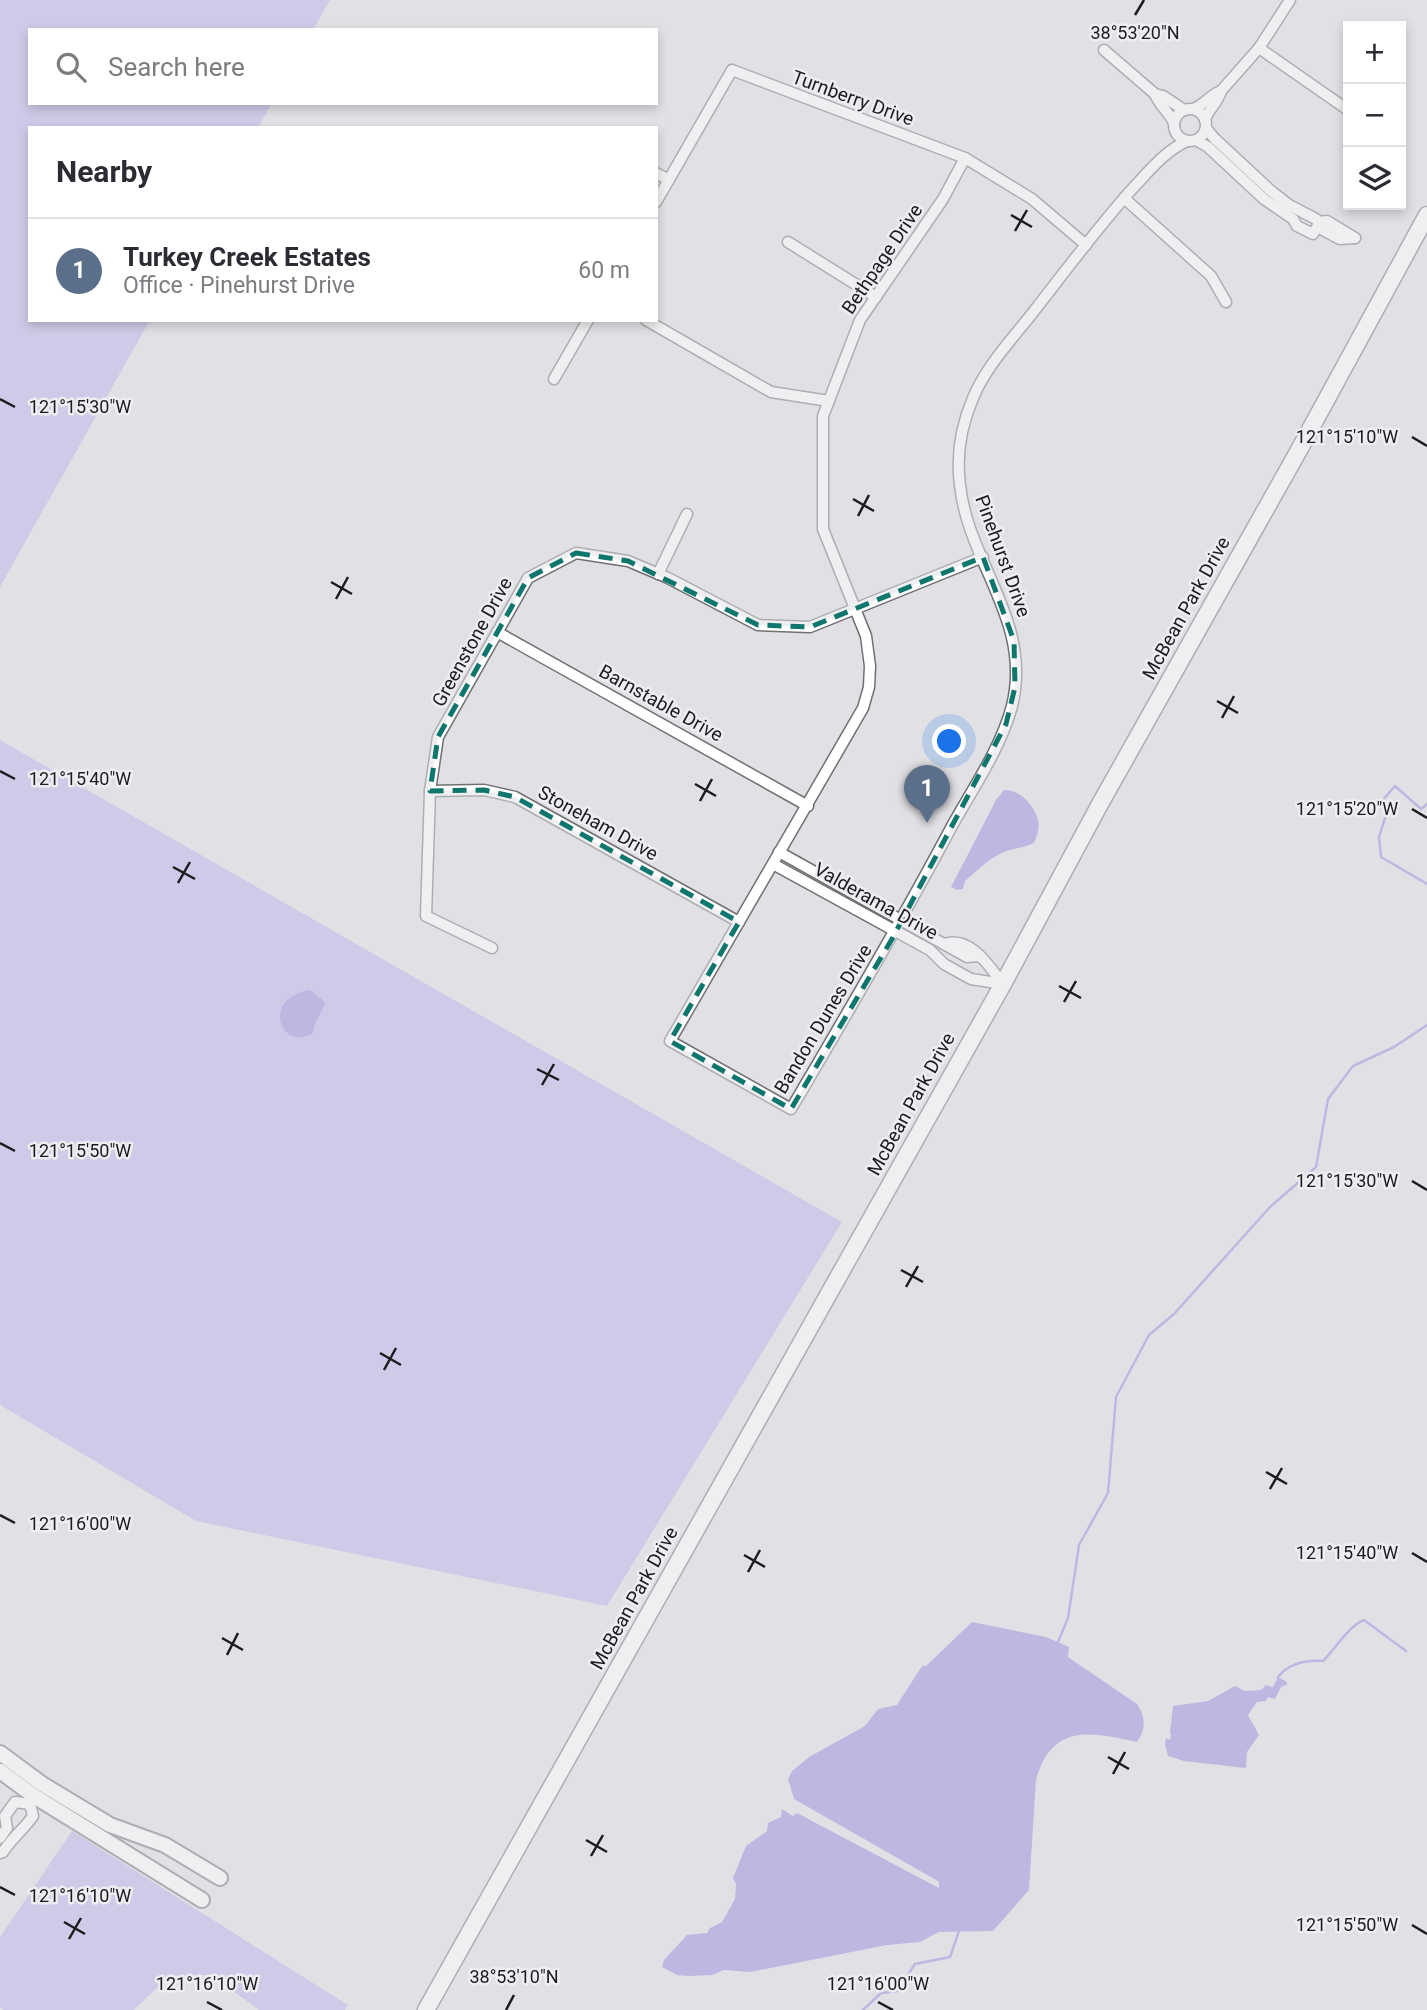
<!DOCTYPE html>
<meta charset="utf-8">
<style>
:root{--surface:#fff;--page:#f7f7f7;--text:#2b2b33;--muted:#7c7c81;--line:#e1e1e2;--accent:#655925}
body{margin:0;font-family:Roboto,sans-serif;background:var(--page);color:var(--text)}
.controls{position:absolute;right:21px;top:21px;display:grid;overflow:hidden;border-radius:0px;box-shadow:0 4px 10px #0003}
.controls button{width:63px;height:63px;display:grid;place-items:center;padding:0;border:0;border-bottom:2px solid var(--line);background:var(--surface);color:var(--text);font:35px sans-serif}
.you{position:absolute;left:950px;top:742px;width:24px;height:24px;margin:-18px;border:5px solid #fff;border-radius:50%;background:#1a73e8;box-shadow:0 0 0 10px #1a73e833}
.badge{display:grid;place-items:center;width:46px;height:46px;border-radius:50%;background:var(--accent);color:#fff;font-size:23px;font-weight:700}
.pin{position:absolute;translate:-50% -58px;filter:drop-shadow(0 2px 4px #0008)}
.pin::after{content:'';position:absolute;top:37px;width:24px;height:21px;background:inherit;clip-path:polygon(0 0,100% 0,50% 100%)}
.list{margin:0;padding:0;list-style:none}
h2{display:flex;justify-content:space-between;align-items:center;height:91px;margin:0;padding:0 28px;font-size:30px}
h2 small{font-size:23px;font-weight:400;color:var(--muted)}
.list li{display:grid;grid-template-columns:46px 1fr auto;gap:21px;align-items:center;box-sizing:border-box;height:105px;padding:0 28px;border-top:2px solid var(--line)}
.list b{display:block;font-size:26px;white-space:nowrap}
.list p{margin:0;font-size:23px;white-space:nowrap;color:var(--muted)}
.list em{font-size:23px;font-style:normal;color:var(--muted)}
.icon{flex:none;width:38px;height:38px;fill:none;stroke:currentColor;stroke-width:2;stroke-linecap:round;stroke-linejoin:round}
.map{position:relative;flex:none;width:1427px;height:2010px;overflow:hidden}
.search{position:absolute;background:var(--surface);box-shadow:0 4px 10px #0003;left:28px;top:28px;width:630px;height:77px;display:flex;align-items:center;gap:18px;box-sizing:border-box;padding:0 24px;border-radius:0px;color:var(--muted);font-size:26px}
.panel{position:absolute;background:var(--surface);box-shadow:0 4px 10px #0003;left:28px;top:126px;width:630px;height:196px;border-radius:0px}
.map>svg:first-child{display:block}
</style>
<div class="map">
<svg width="1427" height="2010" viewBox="0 0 1427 2010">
<rect width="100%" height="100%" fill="#e1e1e5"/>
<!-- green -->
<g fill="#b5afeb">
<path d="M0 0H330L313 30H30V103H272L258 128H30V320H150L0 587Z"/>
<path d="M0 740 842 1222 607 1606 196 1521 0 1405Z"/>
<path d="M72 1831 348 2005 345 2010H259L211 1975 169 1976 134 2010H3L0 2007V1937Z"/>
</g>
<!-- water -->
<g fill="#9084dc">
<path d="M1004 790C1020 789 1034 805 1038 820 1040 828 1037 836 1034 843 1024 848 1012 848 1002 853 988 859 976 872 965 881L963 889 957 890 951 887 996 800Z"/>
<path d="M310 990 325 1002C323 1013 314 1020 313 1033 282 1053 259 999 310 990Z"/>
<path d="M972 1622 1046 1637 1069 1647 1068 1657 1137 1704C1146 1718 1146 1729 1137 1742 1090 1732 1052 1723 1036 1780L1029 1890 993 1931 939 1932 920 1942 887 1945 750 1972 724 1970 712 1975 689 1976 677 1975 662 1967 664 1960 687 1935 707 1933 710 1928 722 1922 735 1899 736 1884 733 1878 746 1846 767 1831 768 1823 781 1817 782 1809 793 1816 797 1813 939 1888V1882L936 1880 794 1799 788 1779 792 1771 809 1757 865 1726 878 1709 897 1705 922 1666H926Z"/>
<path d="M1278 1677 1287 1682V1685L1281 1687 1275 1699 1268 1697 1266 1701 1257 1702 1248 1715 1259 1735 1247 1752 1246 1768 1184 1761 1168 1756 1165 1744 1166 1738 1170 1740 1171 1735 1170 1732 1173 1706 1208 1701 1235 1686 1245 1691 1261 1690 1266 1685 1273 1687Z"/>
</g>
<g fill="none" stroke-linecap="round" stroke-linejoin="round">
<!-- stream -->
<g stroke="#9084dc" stroke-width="2.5">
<path d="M1427 804 1421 809 1395 786 1382 801 1386 815 1379 837 1381 857 1427 884"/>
<path d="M1058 1642 1068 1618 1079 1545 1108 1493 1116 1397 1149 1335 1174 1314 1270 1207 1316 1167 1328 1099 1353 1066 1394 1047 1427 1025"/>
<path d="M1278 1677C1289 1663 1305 1660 1323 1661 1335 1649 1350 1625 1364 1620L1406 1651"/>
<path d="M863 2010 881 1993 897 1991 915 1964 950 1957 959 1931"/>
</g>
<defs>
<g id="minor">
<path d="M1259 48 1348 110"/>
<path d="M1104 50 1155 94 1163 96 1184 110"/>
<path d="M1155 94C1159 105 1169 112 1174 123"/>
<path d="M1193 109C1204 105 1210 95 1221 91"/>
<circle cx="1190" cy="125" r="16"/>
<path d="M1205 120C1208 109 1218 103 1221 91L1259 48 1290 0"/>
<path d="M1206 128 1214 138 1271 191 1289 205 1314 218 1320 222 1323 230 1340 239 1355 238"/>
<path d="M1196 140 1208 147 1264 199 1293 219 1297 226 1313 234 1320 222"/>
<path d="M965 158 943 199 860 320 823 416V529L866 636 870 666 869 687 863 708 670 1041 791 1109C846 1016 901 922 952 826 973 788 1001 748 1012 706 1033 621 968 563 960 485 956 455 961 426 973 398 987 364 1016 335 1038 306 1069 266 1099 226 1133 188 1150 170 1165 151 1187 141"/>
<path d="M656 173 669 180"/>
<path d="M1124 198 1211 276 1226 302"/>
<path d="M656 202 732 70 965 158 1032 199 1086 245"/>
<path d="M1320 222 1327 221 1355 238"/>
<path d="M788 242 876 297"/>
<path d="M646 320 771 392 829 401"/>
<path d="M554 379 588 320"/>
<path d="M658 574 687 514"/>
<path d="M497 632 808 806"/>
<path d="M430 791 484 790 515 797 739 922"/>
<path d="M779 852 967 957 978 956"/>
<path d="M773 864 930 950 944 964 971 979 1003 984"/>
<path d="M944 944C970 935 989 966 1003 984"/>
<path d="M492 948 426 916 430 791 438 737 528 578 576 553 628 561 668 578 758 625 810 627 983 557"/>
<path d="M0 1838 7 1828 5 1816 15 1802 30 1804"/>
<path d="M0 1853 3 1852C12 1838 24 1829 33 1816L30 1804 34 1796"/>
</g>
<g id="secondary">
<path d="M0 1753 42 1784 110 1825 165 1845 220 1878"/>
<path d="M0 1771 34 1796 202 1900"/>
</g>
<path id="primary" d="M426 2010 1003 984 1100 804 1299 450 1427 215"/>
</defs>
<!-- minor casing -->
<use href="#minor" stroke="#707073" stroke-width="13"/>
<!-- secondary casing -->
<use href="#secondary" stroke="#707073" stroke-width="18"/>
<!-- primary casing -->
<use href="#primary" stroke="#707073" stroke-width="19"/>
<!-- minor -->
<use href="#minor" stroke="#fff" stroke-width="10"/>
<!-- secondary -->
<use href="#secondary" stroke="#fff" stroke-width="14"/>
<!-- primary -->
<use href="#primary" stroke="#fff" stroke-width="16"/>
</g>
<!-- marked area -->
<path d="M0 0H1427V2010H0ZM576 553 628 561 758 625 810 627 983 557 1014 641 1015 687 1006 724 892 939 791 1109 670 1041 739 922 515 797 484 790 430 791 438 737 528 578Z" fill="#e1e1e5" fill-opacity=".55" fill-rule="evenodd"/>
<path fill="none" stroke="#0f766e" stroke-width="5" stroke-dasharray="14 9" stroke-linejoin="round" d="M576 553 628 561 758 625 810 627 983 557 1014 641 1015 687 1006 724 892 939 791 1109 670 1041 739 922 515 797 484 790 430 791 438 737 528 578Z"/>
<!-- ticks -->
<path fill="none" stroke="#1c1c1e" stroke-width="2.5" d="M1135 15 1144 0M1011 215 1032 227M1015 231 1027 210M0 399 15 407M1412 437 1427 446M853 499 874 511M858 516 869 495M331 582 352 594M336 599 348 577M1217 701 1238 713M1222 718 1234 696M0 771 15 779M695 784 716 796M700 801 712 779M1412 809 1427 818M173 867 195 879M178 883 190 862M1059 986 1081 998M1064 1002 1076 981M537 1069 559 1080M542 1085 554 1064M0 1143 15 1151M1412 1181 1427 1190M901 1270 923 1282M906 1287 918 1266M380 1353 401 1365M384 1370 396 1348M1266 1472 1287 1484M1270 1489 1282 1468M0 1515 15 1523M1412 1553 1427 1562M744 1555 765 1567M748 1572 760 1550M222 1638 243 1650M227 1655 238 1633M1108 1757 1129 1769M1113 1774 1125 1752M586 1840 607 1852M591 1856 603 1835M0 1887 15 1895M64 1922 85 1934M1412 1925 1427 1934M69 1939 81 1918M207 2002 222 2010M878 2002 893 2010M506 2010 514 1995"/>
<g text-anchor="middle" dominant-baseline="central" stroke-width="5" stroke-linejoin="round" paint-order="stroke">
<!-- street labels -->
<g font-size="19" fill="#1c1c1e" stroke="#eeeef2">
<text transform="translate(853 98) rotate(20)">Turnberry Drive</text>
<text transform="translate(882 259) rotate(-56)">Bethpage Drive</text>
<text transform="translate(1003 556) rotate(70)">Pinehurst Drive</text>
<text transform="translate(1186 608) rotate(-61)">McBean Park Drive</text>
<text transform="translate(472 642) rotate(-61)">Greenstone Drive</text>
<text transform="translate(661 703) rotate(29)">Barnstable Drive</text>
<text transform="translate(598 823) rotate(29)">Stoneham Drive</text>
<text transform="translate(876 901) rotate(29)">Valderama Drive</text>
<text transform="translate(823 1019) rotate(-59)">Bandon Dunes Drive</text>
<text transform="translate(911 1104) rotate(-61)">McBean Park Drive</text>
<text transform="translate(634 1598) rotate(-61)">McBean Park Drive</text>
</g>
</g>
<g font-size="18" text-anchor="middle" fill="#1c1c1e" stroke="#eeeef2" stroke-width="5" stroke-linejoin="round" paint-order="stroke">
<text x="1135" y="39">38°53'20"N</text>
<text x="80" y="413">121°15'30"W</text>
<text x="1347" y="443">121°15'10"W</text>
<text x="80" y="785">121°15'40"W</text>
<text x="1347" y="815">121°15'20"W</text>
<text x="80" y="1157">121°15'50"W</text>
<text x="1347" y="1187">121°15'30"W</text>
<text x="80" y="1530">121°16'00"W</text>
<text x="1347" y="1559">121°15'40"W</text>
<text x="80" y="1902">121°16'10"W</text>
<text x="1347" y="1931">121°15'50"W</text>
<text x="514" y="1983">38°53'10"N</text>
<text x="207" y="1990">121°16'10"W</text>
<text x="878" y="1990">121°16'00"W</text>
</g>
</svg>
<div class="controls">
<button>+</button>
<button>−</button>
<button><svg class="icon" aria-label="layers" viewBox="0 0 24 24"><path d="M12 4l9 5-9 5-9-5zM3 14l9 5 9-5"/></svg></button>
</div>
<div class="you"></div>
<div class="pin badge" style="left:927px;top:823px;background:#5c6f8a">1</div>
<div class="search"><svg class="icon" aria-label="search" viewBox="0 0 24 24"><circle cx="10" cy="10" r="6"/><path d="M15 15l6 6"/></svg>Search here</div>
<section class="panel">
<h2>Nearby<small></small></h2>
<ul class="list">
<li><span class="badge" style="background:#5c6f8a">1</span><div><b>Turkey Creek Estates</b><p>Office · Pinehurst Drive</p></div><em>60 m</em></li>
</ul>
</section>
</div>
